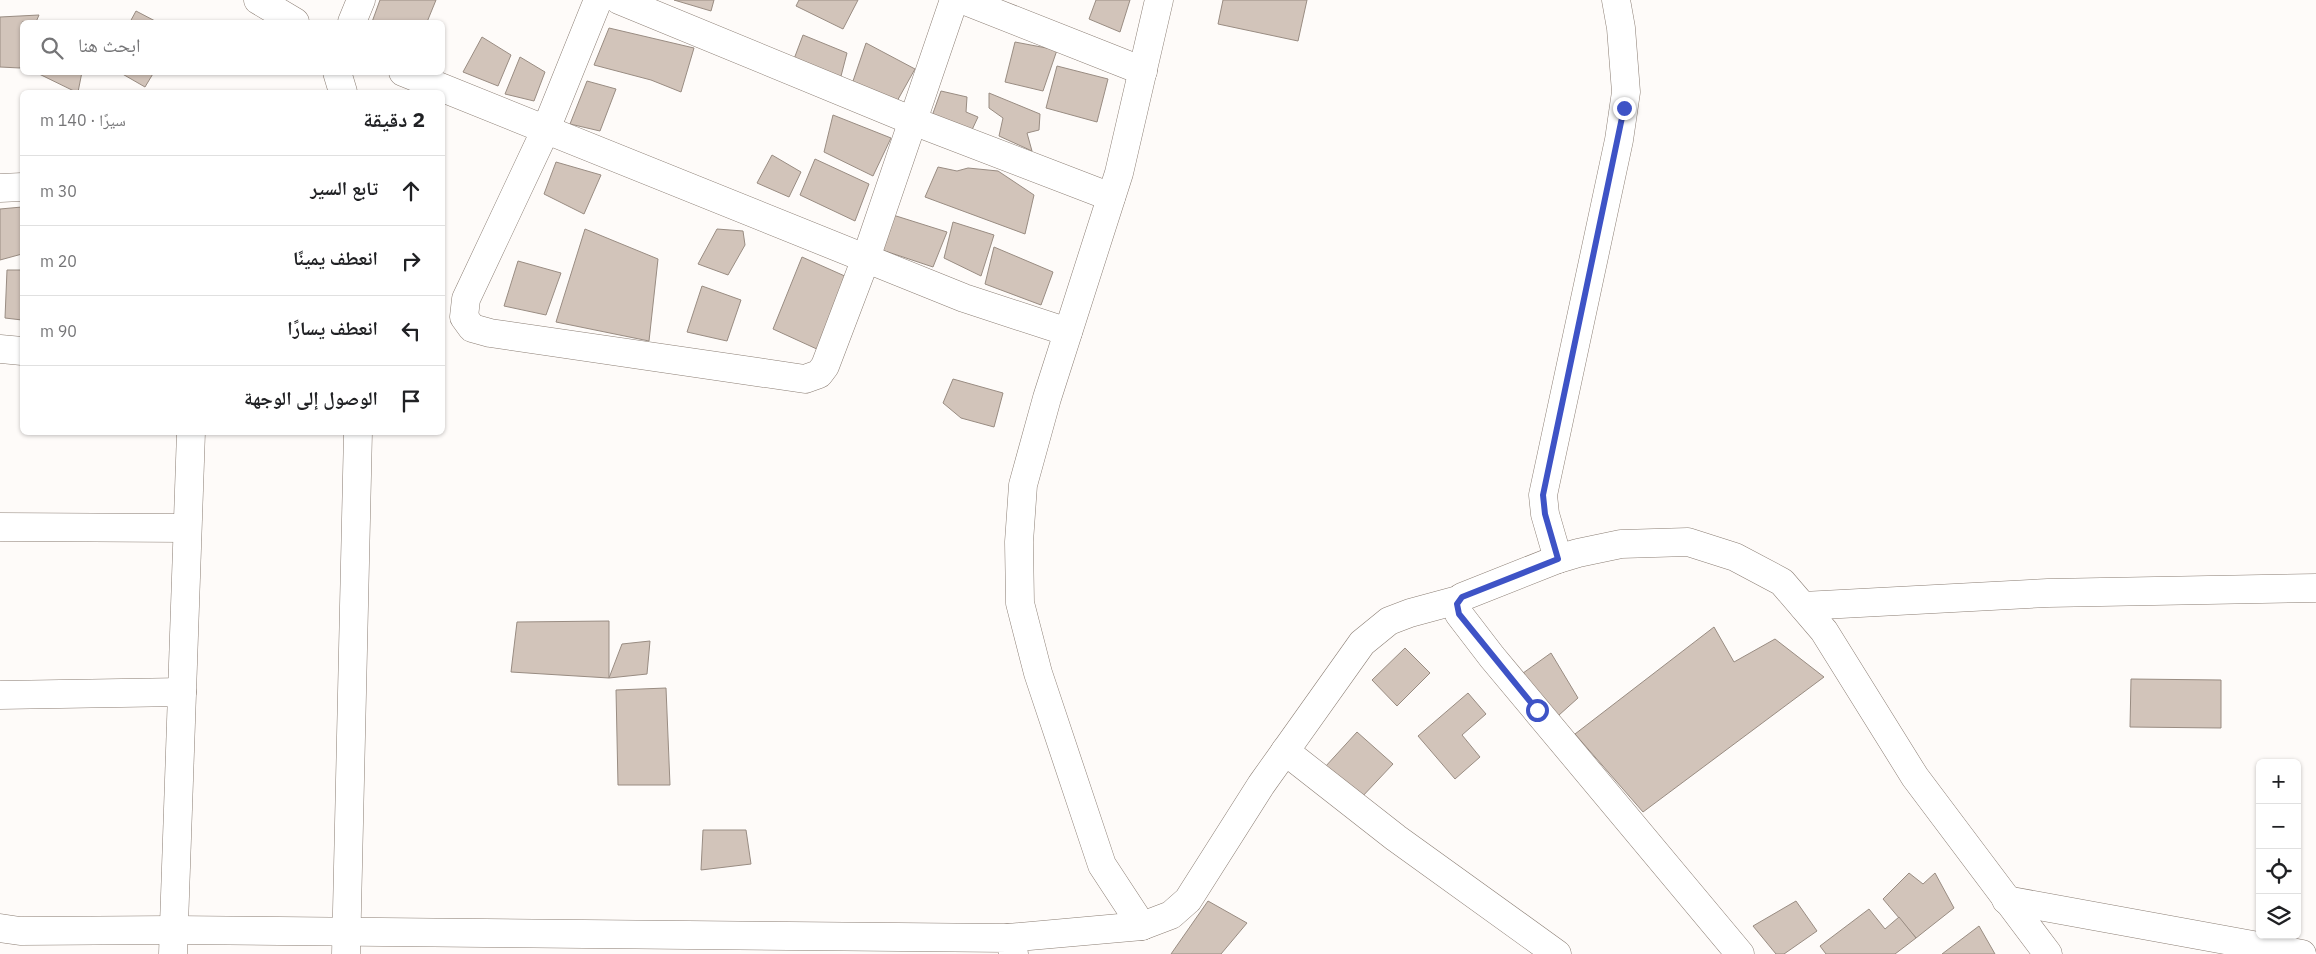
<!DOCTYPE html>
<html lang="ar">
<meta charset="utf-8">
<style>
:root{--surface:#fff;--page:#f6f6f6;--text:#202124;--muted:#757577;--line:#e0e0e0}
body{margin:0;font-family:"IBM Plex Sans","Noto Naskh Arabic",sans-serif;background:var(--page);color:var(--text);direction:rtl}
.controls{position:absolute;right:15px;bottom:15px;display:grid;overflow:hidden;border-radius:8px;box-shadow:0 1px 4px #0004}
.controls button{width:45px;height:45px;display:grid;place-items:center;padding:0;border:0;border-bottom:1px solid var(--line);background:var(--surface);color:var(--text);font:25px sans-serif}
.stop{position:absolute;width:15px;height:15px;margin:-11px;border:4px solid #3e53c6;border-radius:50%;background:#fff}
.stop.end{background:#3e53c6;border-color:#fff;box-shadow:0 1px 5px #0008}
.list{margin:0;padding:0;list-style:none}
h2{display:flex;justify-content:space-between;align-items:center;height:65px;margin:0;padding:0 20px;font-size:21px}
h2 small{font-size:16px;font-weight:400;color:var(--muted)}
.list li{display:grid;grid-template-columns:32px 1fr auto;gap:15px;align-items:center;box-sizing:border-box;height:70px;padding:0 20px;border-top:1px solid var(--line)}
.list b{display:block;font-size:19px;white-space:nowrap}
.list em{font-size:16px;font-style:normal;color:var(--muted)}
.icon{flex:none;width:28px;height:28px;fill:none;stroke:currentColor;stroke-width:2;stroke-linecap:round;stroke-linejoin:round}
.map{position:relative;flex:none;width:2316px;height:954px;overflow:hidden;direction:ltr}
.search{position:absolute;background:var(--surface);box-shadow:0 1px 4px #0004;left:20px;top:20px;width:425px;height:55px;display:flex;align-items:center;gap:12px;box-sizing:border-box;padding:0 18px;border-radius:8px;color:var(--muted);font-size:19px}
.panel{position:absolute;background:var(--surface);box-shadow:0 1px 4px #0004;left:20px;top:90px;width:425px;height:345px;border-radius:8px;direction:rtl}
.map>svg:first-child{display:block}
</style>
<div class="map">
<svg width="2316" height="954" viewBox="0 0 2316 954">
<rect width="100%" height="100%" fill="#fefbf9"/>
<!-- building -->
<g fill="#d2c4ba" stroke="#998c82">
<path d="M380 0H436L427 22H372Z"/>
<path d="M674 0H714L711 11Z"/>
<path d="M799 0H858L843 29 796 6Z"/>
<path d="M1096 0H1130L1120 32 1089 19Z"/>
<path d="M1223 0H1307L1298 41 1218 24Z"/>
<path d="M136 11 157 22H130Z"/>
<path d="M39 15 36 22H22V61L20 68 0 67V17Z"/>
<path d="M609 28 694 48 681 92 651 80 594 65Z"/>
<path d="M803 35 847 53 840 80 794 59Z"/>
<path d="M482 37 511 55 498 86 463 72Z"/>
<path d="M1015 42 1057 50 1043 91 1005 82Z"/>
<path d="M866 43 915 69 896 103 851 87Z"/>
<path d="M520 57 545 72 534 101 505 94Z"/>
<path d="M1057 66 1108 79 1097 122 1046 108Z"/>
<path d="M35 72H82L78 92H76Z"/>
<path d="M119 72H154L145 87Z"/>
<path d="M587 81 616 89 600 131 570 124Z"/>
<path d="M941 91 967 97 966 112 978 117 971 132 932 116Z"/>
<path d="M989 93 1040 114 1039 130 1027 133 1032 151 999 136 1003 118 989 108Z"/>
<path d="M833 115 891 138 873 176 824 152Z"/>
<path d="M772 155 801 172 789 197 757 183Z"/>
<path d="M815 159 869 184 855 221 800 195Z"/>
<path d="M556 162 601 175 584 214 544 194Z"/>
<path d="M938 167 957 171 968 168 998 171 1034 195 1025 234 925 197Z"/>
<path d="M22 207V254L0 260V209Z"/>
<path d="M893 215 947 232 933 267 882 250Z"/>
<path d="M953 222 994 235 981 276 944 258Z"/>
<path d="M585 229 658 259 649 341 556 322Z"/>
<path d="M717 229 743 231 745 245 728 275 698 264Z"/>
<path d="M994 247 1053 272 1041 305 985 284Z"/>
<path d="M802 257 847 277 819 350 773 329Z"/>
<path d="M518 261 561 273 546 315 504 306Z"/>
<path d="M7 270H22V320L5 318Z"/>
<path d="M702 286 741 300 727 341 687 332Z"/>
<path d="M953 379 1003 393 994 427 961 418 943 403Z"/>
<path d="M609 621V678L511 672 517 622Z"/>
<path d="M1714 627 1734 662 1775 639 1824 677 1643 812 1575 734Z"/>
<path d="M650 641 647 674 609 678 622 644Z"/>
<path d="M1405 648 1430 673 1397 706 1372 680Z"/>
<path d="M1551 653 1578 698 1549 724 1512 681Z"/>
<path d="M2131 679 2221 680V728L2130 727Z"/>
<path d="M666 688 670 785H618L616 690Z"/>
<path d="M1468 693 1486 714 1462 735 1480 757 1455 779 1418 736Z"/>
<path d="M1357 732 1393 764 1360 799 1325 767Z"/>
<path d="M703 830H746L751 864 701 870Z"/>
<path d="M1909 873 1923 884 1935 873 1954 908 1916 938 1883 899Z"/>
<path d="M1208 901 1247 923 1221 954H1171Z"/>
<path d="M1796 901 1817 931 1784 954H1776L1753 926Z"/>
<path d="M1869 909 1885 929 1899 917 1916 938 1895 954H1826L1820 946Z"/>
<path d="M1979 926 1995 954H1942Z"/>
</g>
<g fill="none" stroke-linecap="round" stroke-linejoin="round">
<defs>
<g id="street">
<path d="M258 0 295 22"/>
<path d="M598 0 546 129 466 299 464 317 472 328 490 333 805 379 819 374 825 366 866 258 954 0"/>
<path d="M619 0 913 121 1111 197"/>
<path d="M963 0 1143 71"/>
<path d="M1616 0 1621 28 1626 92 1619 140 1543 495 1545 514 1558 559 1578 553 1621 544 1688 542 1735 557 1782 582 1824 631 1915 777 2048 954"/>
<path d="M352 22 361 0"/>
<path d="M337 72 343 92"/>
<path d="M403 72 964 298 1068 332"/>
<path d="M0 188 22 187"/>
<path d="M0 349 22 351"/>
<path d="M0 527 187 528"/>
<path d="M1558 559 1462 597 1457 604 1459 614 1492 657 1740 954"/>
<path d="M1803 606 2048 593 2316 588"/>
<path d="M0 695 182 692"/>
<path d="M1285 751 1396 838 1557 954"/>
<path d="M2006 900 2302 954"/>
<path d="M1142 926 1102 865 1038 673 1020 603 1019 542 1023 485 1047 398 1119 173 1159 0"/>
<path d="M0 928 20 931 173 930 1008 938 1014 954"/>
<path d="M1008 938 1142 926 1171 915 1188 900 1261 785 1362 643 1389 621 1410 613 1458 600"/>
<path d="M173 954 191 432"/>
<path d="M346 954 358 432"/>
</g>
</defs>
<!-- street casing -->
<use href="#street" stroke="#8b7e74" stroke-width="29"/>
<!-- street -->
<use href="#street" stroke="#fff" stroke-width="28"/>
</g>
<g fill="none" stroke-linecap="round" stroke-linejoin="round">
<!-- route -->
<path stroke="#3e53c6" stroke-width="6" d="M1537 710 1459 614 1457 604 1462 597 1558 559 1545 514 1543 495 1624 108"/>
</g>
</svg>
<div class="controls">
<button>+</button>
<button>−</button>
<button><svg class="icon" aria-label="locate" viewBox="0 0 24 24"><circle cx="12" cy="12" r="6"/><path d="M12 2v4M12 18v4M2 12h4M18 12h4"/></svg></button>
<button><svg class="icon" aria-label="layers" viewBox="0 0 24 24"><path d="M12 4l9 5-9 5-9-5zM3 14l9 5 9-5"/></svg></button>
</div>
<div class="stop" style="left:1537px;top:710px"></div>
<div class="stop end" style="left:1624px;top:108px"></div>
<div class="search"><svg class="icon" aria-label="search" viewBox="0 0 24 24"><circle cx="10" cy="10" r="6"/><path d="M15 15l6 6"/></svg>ابحث هنا</div>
<section class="panel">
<h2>2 دقيقة<small>سيرًا · 140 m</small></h2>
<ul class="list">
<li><svg class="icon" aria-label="ahead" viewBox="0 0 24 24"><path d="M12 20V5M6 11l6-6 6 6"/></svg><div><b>تابع السير</b></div><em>30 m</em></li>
<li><svg class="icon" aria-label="right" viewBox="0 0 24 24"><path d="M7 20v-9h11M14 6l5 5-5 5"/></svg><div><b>انعطف يمينًا</b></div><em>20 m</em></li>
<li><svg class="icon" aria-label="left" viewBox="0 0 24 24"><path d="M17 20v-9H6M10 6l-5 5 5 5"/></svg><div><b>انعطف يسارًا</b></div><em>90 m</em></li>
<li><svg class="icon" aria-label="arrive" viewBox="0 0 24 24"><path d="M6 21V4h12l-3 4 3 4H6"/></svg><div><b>الوصول إلى الوجهة</b></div></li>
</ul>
</section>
</div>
